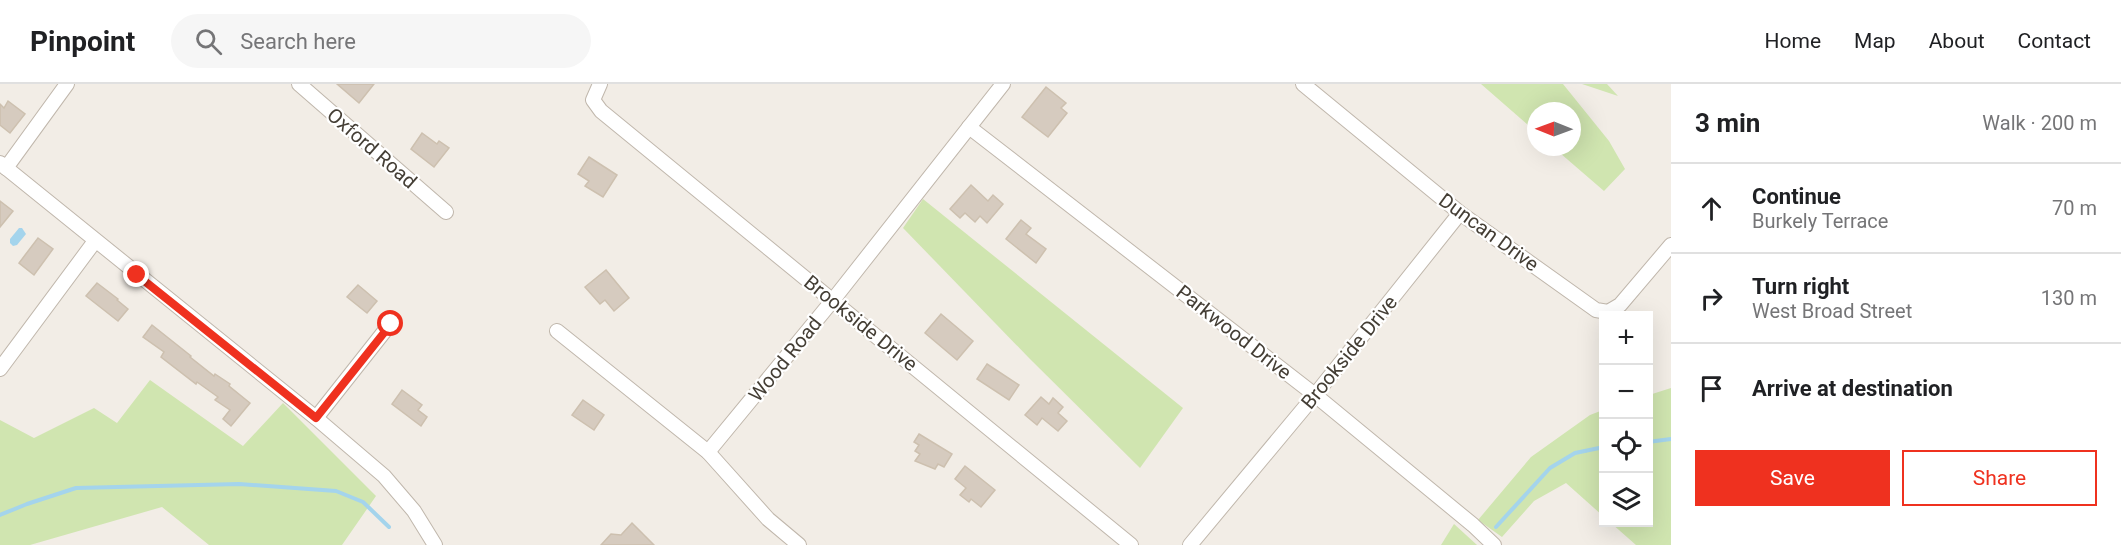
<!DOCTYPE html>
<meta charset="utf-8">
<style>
:root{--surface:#fff;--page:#f6f6f6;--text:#202124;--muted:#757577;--line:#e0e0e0;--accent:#ef311f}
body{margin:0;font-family:Roboto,sans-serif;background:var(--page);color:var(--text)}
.controls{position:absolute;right:18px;bottom:18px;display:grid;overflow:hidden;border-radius:0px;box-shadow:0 6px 24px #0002}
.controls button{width:54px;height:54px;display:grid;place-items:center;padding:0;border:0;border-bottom:2px solid var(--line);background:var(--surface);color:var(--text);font:30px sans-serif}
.compass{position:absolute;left:1527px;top:18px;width:54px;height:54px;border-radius:50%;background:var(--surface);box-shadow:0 6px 24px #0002;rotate:271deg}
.stop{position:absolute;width:18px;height:18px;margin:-14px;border:4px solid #ef311f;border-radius:50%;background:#fff}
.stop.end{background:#ef311f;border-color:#fff;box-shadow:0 2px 6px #0008}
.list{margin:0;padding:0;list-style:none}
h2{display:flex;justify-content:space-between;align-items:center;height:78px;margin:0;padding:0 24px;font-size:26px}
h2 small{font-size:20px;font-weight:400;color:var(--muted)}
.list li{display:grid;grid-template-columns:39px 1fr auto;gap:18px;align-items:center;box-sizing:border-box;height:90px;padding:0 24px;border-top:2px solid var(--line)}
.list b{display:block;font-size:22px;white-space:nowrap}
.list p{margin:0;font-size:20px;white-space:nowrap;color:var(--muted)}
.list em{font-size:20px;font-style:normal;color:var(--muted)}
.actions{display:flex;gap:12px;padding:18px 24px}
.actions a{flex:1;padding:14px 0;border:2px solid var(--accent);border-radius:0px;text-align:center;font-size:21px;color:var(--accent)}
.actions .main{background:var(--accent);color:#fff}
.icon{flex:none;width:33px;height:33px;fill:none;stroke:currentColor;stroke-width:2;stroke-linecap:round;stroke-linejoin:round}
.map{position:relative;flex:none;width:1671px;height:461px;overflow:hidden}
header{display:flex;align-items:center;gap:36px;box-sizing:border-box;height:84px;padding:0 30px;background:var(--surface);border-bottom:2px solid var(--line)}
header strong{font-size:28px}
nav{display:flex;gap:33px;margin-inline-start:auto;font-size:21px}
.search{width:420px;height:54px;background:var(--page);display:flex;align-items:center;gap:15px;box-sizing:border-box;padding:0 21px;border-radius:33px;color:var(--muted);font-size:22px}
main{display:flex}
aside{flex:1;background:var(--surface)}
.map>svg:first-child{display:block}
</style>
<header>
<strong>Pinpoint</strong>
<div class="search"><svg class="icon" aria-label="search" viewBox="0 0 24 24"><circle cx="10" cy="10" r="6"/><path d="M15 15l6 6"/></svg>Search here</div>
<nav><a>Home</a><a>Map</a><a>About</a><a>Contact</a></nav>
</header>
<main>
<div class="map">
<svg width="1671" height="461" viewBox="0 0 1671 461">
<rect width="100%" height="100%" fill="#f2ede6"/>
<!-- green -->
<g fill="#d0e5b0">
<path d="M1481 0H1563L1609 57 1625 85 1604 107 1553 63H1572V27H1536V48Z"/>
<path d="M1582 0H1607L1618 12Z"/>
<path d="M923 115 1183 324 1140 384 1029 274 903 144Z"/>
<path d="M150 296 243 362 283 319 376 412 342 461H209L162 423 30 461H0V336L34 354 94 324 117 339Z"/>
<path d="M1671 304V461H1636L1611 439 1648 438 1649 311Z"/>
<path d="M1603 326V432L1566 399 1534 417 1502 453 1478 436 1531 373 1590 331Z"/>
<path d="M1454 440 1477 461H1441Z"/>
</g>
<!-- water -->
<path fill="#a4d4ec" d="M19 144H22L26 150 17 161 13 162 10 159V155Z"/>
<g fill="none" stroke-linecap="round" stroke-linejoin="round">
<!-- stream -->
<g stroke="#a4d4ec" stroke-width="4">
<path d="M1648 358 1671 355"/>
<path d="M0 431 27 420 76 404 239 400 336 407 363 418 389 443"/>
<path d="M1496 443 1550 384 1575 369 1604 363"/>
</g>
</g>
<!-- building -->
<g fill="#d6cbbf" stroke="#cdc0af" stroke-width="1.5">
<path d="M337 0H374L359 19Z"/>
<path d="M1046 3 1066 19 1061 24 1067 29 1048 53 1022 33Z"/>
<path d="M8 17 25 30 10 49 0 41V20L4 24Z"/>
<path d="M422 49 437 60 439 57 449 64 434 83 411 65Z"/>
<path d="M589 73 617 91 603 113 585 102 589 97 578 90Z"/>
<path d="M971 101 988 117 993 111 1003 120 987 139 980 132 975 138 965 129 960 134 950 125Z"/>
<path d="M0 117 13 127 0 143Z"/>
<path d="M1021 136 1031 144 1026 150 1046 165 1036 179 1006 155Z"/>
<path d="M38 154 53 165 34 191 19 179Z"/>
<path d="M606 186 629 214 614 227 605 216 600 220 585 203Z"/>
<path d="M97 199 118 215 117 216 128 225 118 237 86 212Z"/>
<path d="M358 201 377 217 367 229 347 213Z"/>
<path d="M941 230 973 257 957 276 925 249Z"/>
<path d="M152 241 191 272 190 273 214 292 215 290 230 300 229 302 250 319 231 342 223 335 230 326 215 316 218 313 197 298 196 300 161 273 164 268 143 253Z"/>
<path d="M987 280 1019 301 1009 316 977 295Z"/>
<path d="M402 306 422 321 418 326 427 333 421 342 392 320Z"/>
<path d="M1041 313 1049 320 1053 314 1063 323 1058 329 1067 337 1058 347 1042 334 1037 341 1025 331Z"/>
<path d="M583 316 604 331 594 346 572 331Z"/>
<path d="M919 350 952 370 944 383 938 380 935 385 915 377 920 370 915 367 919 361 914 358Z"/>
<path d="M965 382 995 406 981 423 971 415 969 418 960 411 966 404 955 395Z"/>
<path d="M632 439 654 461H601L611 450 621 451Z"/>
</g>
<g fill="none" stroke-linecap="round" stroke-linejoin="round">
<defs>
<g id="minor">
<path d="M299 0 446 128"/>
<path d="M600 0 593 16 601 27 1131 461"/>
<path d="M1303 0 1460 129 1596 226 1608 228 1620 221 1671 161"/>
<path d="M969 43 1315 311 1473 441 1494 461"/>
<path d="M0 79 316 334 384 392 414 427 435 461"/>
<path d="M6 84 67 0"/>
<path d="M557 247 708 368 768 435 799 461"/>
<path d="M0 285 95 157"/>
<path d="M316 334 391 239"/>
<path d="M708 368 833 216 1003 0"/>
<path d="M1190 461 1315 311 1460 129"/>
</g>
</defs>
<!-- minor casing -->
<use href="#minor" stroke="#c0b7ac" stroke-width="16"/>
<!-- minor -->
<use href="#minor" stroke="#fff" stroke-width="14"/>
</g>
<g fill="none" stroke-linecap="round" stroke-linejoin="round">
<!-- route -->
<path stroke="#ef311f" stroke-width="8" d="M137 191 316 334 391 240"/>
</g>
<g text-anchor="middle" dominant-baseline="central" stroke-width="4.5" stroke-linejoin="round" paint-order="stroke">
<!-- street labels -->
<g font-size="20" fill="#443e35" stroke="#fff">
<text transform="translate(372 64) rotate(41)">Oxford Road</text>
<text transform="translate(1489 148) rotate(36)">Duncan Drive</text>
<text transform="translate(861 239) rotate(39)">Brookside Drive</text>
<text transform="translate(1234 248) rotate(38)">Parkwood Drive</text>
<text transform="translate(1349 268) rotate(-51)">Brookside Drive</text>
<text transform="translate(785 275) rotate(-51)">Wood Road</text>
</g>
</g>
</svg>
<div class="controls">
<button>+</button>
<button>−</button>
<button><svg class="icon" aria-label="locate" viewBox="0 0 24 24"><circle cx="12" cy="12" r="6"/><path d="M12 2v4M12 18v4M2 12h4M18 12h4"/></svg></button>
<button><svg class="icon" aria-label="layers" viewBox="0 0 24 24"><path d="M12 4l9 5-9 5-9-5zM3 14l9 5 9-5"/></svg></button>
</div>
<svg class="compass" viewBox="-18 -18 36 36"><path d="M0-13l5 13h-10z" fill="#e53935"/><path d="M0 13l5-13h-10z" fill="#757577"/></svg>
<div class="stop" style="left:391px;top:240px"></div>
<div class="stop end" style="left:137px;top:191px"></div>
</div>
<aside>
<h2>3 min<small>Walk · 200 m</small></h2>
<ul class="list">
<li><svg class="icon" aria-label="ahead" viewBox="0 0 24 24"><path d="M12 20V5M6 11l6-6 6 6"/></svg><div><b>Continue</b><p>Burkely Terrace</p></div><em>70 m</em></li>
<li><svg class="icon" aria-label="right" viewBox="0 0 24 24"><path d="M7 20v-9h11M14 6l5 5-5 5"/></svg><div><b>Turn right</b><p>West Broad Street</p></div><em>130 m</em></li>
<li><svg class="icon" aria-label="arrive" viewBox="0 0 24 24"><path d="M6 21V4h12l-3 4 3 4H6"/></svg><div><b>Arrive at destination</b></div></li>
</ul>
<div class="actions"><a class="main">Save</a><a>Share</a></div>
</aside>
</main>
